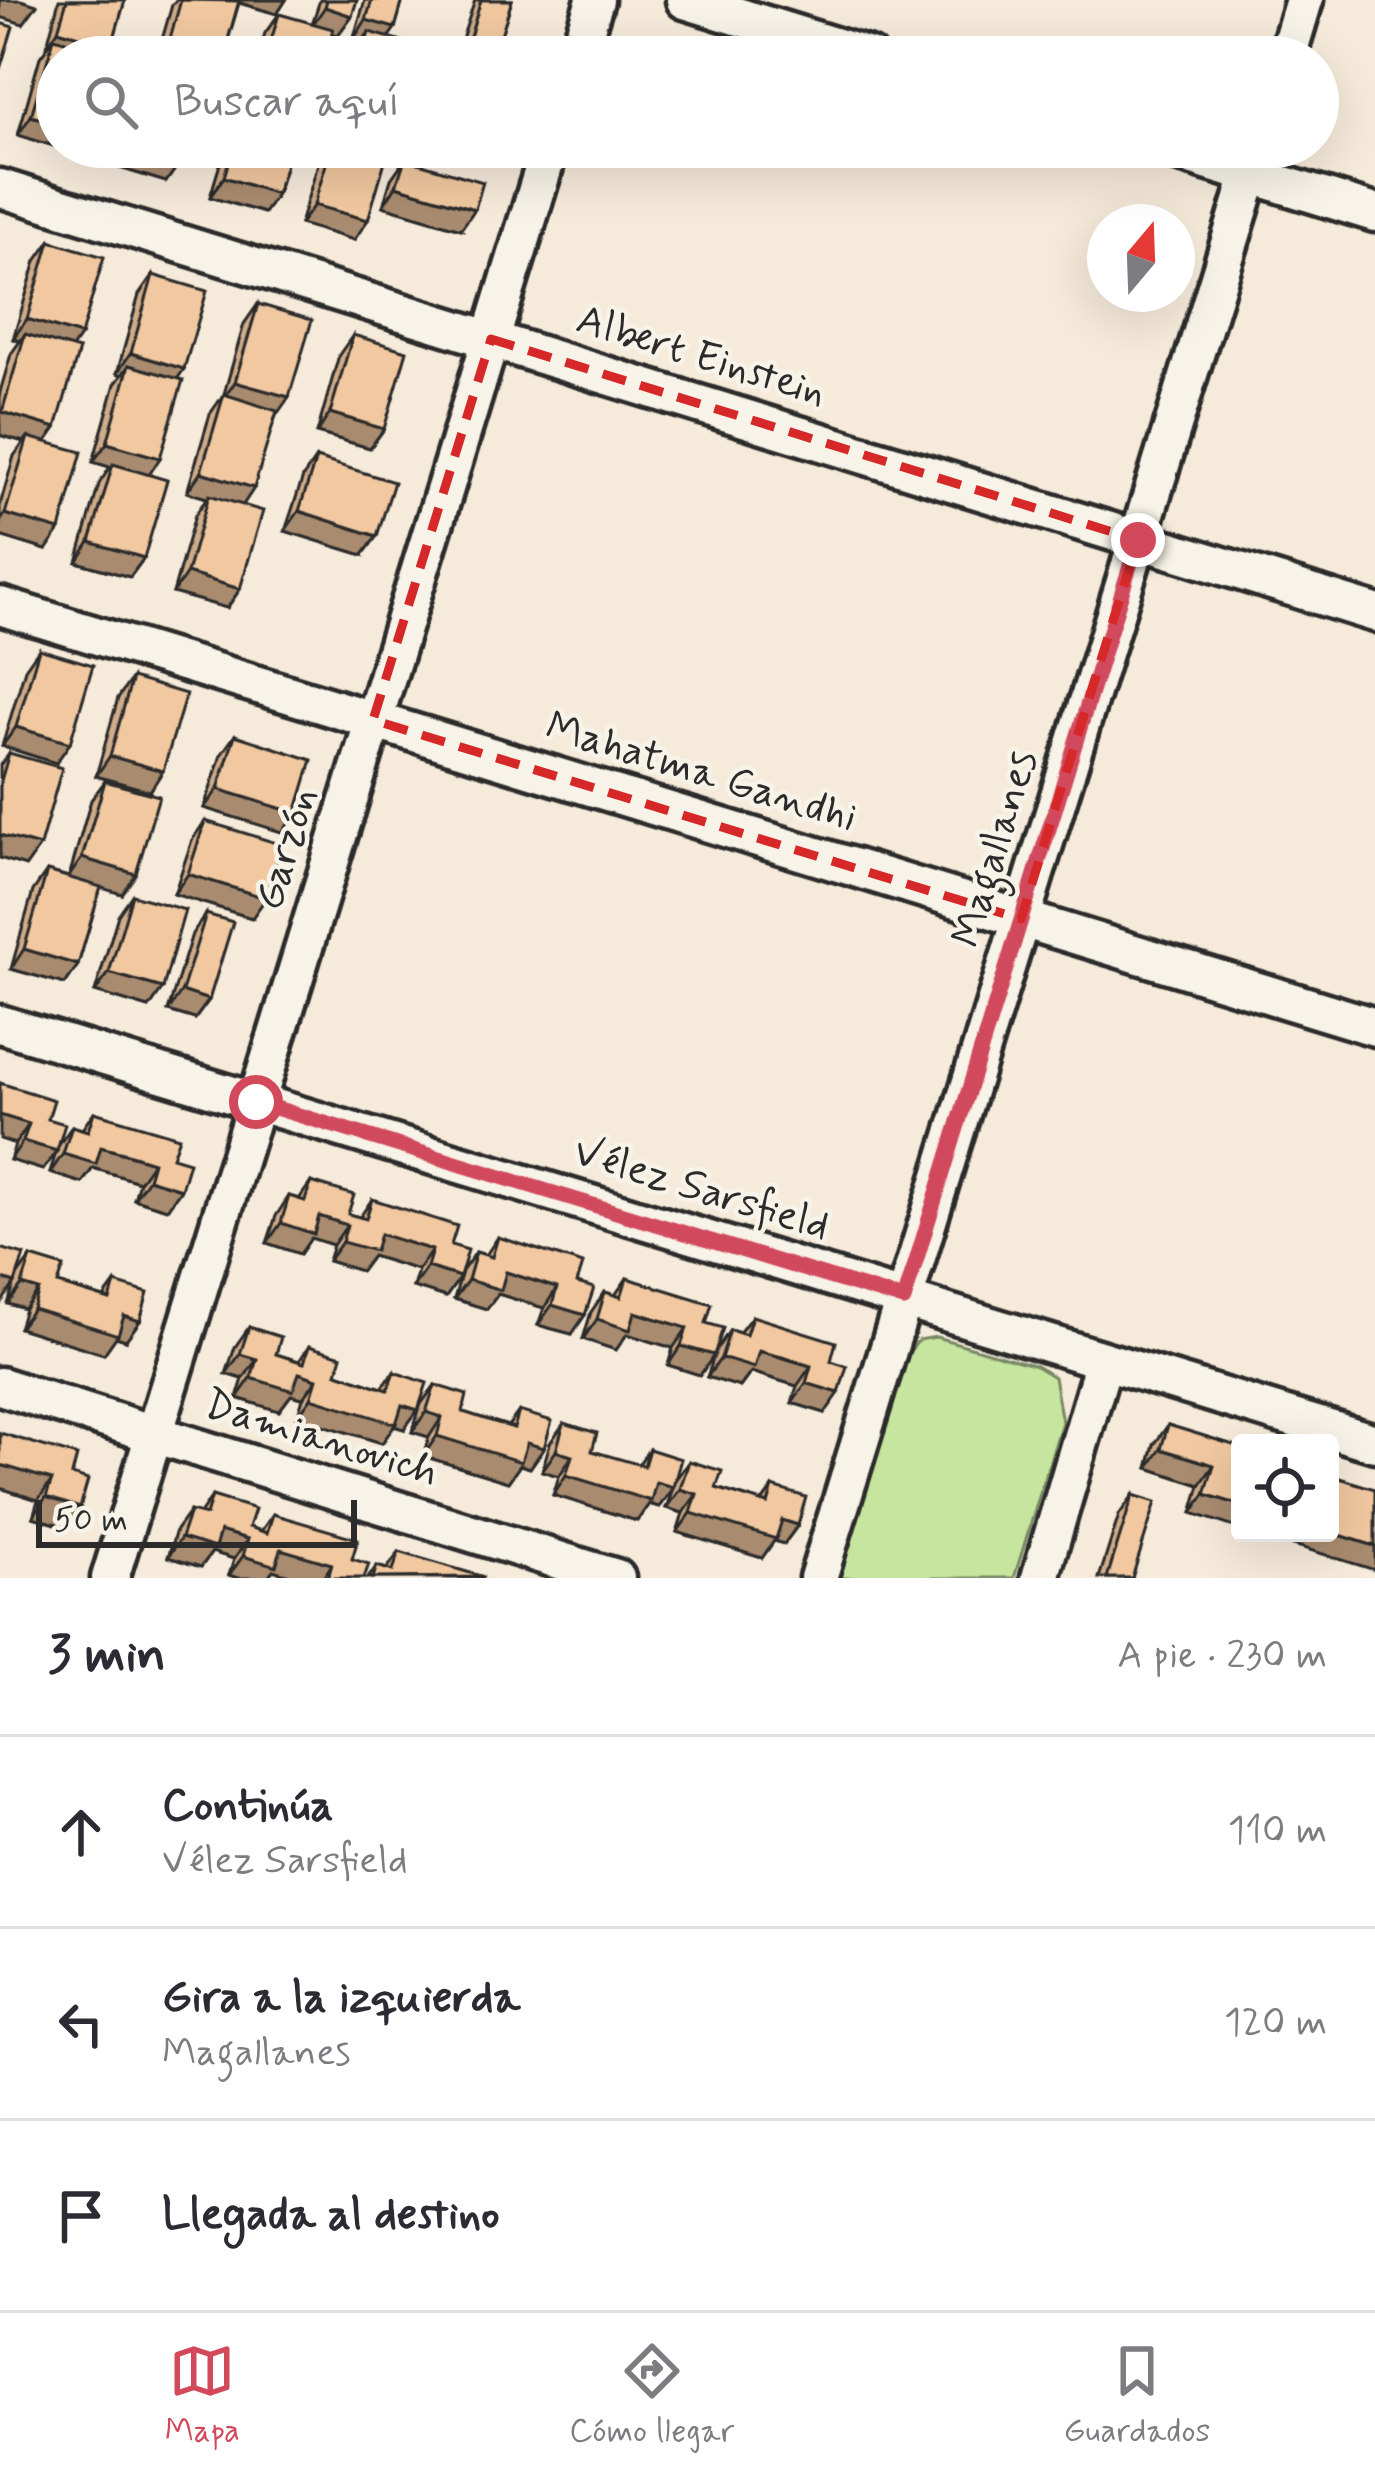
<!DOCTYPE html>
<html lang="es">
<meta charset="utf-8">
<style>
:root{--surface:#fff;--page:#f2f2f3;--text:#2b2b33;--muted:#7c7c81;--line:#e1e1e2;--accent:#d1495b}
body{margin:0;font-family:Mynerve,sans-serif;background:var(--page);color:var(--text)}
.controls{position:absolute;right:36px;bottom:36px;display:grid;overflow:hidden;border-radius:12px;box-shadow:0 12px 48px #0002}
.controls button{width:108px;height:108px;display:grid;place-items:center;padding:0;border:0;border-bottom:3px solid var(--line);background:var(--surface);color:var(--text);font:60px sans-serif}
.compass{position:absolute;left:1087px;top:204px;width:108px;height:108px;border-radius:50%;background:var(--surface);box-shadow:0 12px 48px #0002;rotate:19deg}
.scale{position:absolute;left:36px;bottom:30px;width:321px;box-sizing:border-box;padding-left:12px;border:6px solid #2b2b2b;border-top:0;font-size:33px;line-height:42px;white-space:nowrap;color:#2b2b2b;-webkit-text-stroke:9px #f7f3e8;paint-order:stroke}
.stop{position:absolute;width:36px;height:36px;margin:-27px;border:9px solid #d1495b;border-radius:50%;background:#fff}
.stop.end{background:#d1495b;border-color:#fff;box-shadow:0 3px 12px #0008}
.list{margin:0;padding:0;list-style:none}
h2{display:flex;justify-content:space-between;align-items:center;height:156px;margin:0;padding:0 48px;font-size:51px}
h2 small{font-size:39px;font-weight:400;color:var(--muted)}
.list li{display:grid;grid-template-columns:78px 1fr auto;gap:36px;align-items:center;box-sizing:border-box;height:192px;padding:0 48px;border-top:3px solid var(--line)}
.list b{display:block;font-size:45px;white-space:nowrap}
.list p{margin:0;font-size:39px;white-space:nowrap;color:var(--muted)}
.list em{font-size:39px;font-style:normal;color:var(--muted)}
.icon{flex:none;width:66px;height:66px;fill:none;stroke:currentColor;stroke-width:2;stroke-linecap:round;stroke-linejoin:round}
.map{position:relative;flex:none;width:1375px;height:1578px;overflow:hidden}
.search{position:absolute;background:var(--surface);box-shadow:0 12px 48px #0002;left:36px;right:36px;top:36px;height:132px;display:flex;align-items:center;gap:30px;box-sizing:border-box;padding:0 42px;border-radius:66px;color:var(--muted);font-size:45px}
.sheet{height:732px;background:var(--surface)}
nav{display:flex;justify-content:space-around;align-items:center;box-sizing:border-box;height:168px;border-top:3px solid var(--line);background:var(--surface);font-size:33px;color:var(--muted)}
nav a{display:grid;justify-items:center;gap:6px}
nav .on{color:var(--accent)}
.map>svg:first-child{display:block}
</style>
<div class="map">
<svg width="1375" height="1578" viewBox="0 0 1375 1578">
<rect width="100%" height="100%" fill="#f6eada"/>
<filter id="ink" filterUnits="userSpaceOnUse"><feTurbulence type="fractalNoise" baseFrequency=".00833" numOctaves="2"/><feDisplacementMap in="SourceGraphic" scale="24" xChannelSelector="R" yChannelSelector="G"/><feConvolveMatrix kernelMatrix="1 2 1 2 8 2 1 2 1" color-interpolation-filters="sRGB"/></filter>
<g filter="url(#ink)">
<!-- green -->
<path fill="#c6e69f" stroke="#788865" stroke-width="3" d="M936 1337 1036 1366 1054 1377 1062 1422 1014 1578H838L910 1351 919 1340Z"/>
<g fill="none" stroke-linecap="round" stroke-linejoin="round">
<defs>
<g id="street">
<path d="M685 0 869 57"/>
<path d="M577 57 595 0"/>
<path d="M1287 57 1304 0"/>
<path d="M1161 147 1375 213"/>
<path d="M0 188 1375 613"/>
<path d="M0 606 1375 1027"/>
<path d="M0 1024 1375 1443"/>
<path d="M0 1386 616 1578"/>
<path d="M110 1578 550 147"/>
<path d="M818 1578 1259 147"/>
<path d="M1040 1578 1104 1361"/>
</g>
</defs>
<!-- street casing -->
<use href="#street" stroke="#2b2b2b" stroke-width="45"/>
<!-- street -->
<use href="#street" stroke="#f7f3e8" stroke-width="36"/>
</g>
<!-- wall -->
<g fill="#cfac8a" stroke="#2b2b2b" stroke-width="3">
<path d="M59 0H125L112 45 106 53 57 57V147L18 135 40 57 46 49Z"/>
<path d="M176 0H286L277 14 239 3 223 57H157L172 5Z"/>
<path d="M320 0H357L338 35 332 33 325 57H258L265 33 279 14 312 24Z"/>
<path d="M365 0H403L395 28 388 37 421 57H354L362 42 353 40Z"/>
<path d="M475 0H512L494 57H456Z"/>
<path d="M118 147H184L180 162 166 182 113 166Z"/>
<path d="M225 147H291L277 194 264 213 210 197Z"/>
<path d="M323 147H389L354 240 300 224Z"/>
<path d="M405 159 461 229 383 206 391 179Z"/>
<path d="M50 241 72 348 56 428 46 442V550L0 536V505L14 456 24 442 0 435V392L11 354 20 341 13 339 36 261Z"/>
<path d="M153 275 177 379 149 475 144 558 130 577 77 562 99 484 110 467 93 462 115 384 122 375 117 373 139 295Z"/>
<path d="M258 304 276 416 243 505 240 589 227 608 173 593 195 515 207 498 187 492 210 414 224 394 244 324Z"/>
<path d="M353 335 384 429 370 448 317 433 339 355Z"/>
<path d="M316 458 363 555 285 531 303 477Z"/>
<path d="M39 649 56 763 2 746 25 669Z"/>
<path d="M132 678 150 791 96 776 118 698Z"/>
<path d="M235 735 282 832 204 808 221 755Z"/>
<path d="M9 753 40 846 26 866 0 858V765Z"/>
<path d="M105 781 122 894 101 887 78 965 65 984 11 969 33 891 47 871 69 877 91 800Z"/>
<path d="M205 821 252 918 174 894 192 840Z"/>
<path d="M132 895 163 988 149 1008 95 992 118 915Z"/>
<path d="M206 914 209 1000 195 1019 168 1011 192 934Z"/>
<path d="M0 1083 48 1119 59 1145 72 1126 82 1129 94 1112 172 1157 181 1189 167 1209 134 1199 139 1182 113 1174 93 1168 82 1183 50 1173 56 1152 43 1170 10 1160 15 1144Z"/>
<path d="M311 1182 348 1214 360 1217 372 1199 451 1245 460 1277 446 1297 413 1287 418 1270 372 1256 361 1271 328 1261 333 1245 311 1238 300 1254 267 1243 276 1216 289 1196 299 1199Z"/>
<path d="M498 1237 577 1283 572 1334 538 1325 544 1308 498 1294 487 1309 454 1299 462 1271 476 1252 486 1255Z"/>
<path d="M31 1257 58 1284 104 1298 115 1283 126 1340 116 1337 104 1354 19 1328 25 1309 8 1304 17 1276Z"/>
<path d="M627 1278 706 1323 714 1355 700 1375 668 1365 673 1348 627 1334 616 1350 583 1339 591 1312 605 1292 615 1295Z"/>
<path d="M752 1316 831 1361 825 1413 792 1403 797 1386 751 1372 740 1387 707 1377 716 1350 730 1330 739 1333Z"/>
<path d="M249 1327 276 1354 299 1361 309 1346 337 1373 382 1388 394 1372 404 1429 394 1426 382 1443 297 1417 303 1398 291 1395 279 1411 237 1398 243 1379 226 1374 235 1347Z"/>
<path d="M435 1385 463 1412 508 1426 519 1411 544 1448 530 1468 520 1465 508 1482 423 1456 429 1437 412 1432 421 1404Z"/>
<path d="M564 1423 592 1451 638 1465 649 1449 675 1480 689 1461 716 1488 762 1502 773 1487 798 1525 784 1544 774 1541 762 1558 677 1532 683 1513 666 1508 673 1488 659 1507 649 1504 637 1521 553 1495 559 1476 542 1471 550 1443Z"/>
<path d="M1168 1425 1240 1447 1192 1513 1200 1485 1148 1468 1154 1445Z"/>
<path d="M0 1433 72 1475 80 1508 66 1527 33 1517 38 1500 0 1488Z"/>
<path d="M1133 1495 1132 1578H1099L1119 1515Z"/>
<path d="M212 1496 249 1527 261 1531 273 1514 352 1559 364 1578H300L273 1570 267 1578H238L229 1575 234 1559 212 1552 201 1567 168 1557 176 1530 190 1511 200 1514Z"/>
<path d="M399 1552 483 1578H368L377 1566 387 1569Z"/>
</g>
<!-- shaded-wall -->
<g fill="#a98c70" stroke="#2b2b2b" stroke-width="3">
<path d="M0 0H21L37 5 23 24 0 17Z"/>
<path d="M230 0H286L277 14Z"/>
<path d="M325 7 352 16 338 35 311 27Z"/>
<path d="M366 20 395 28 381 48 369 32 362 42 353 40Z"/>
<path d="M58 30 112 45 104 57 54 38 45 49Z"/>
<path d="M31 116 57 123V147L18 135Z"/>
<path d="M126 147 180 162 166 182 113 166Z"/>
<path d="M224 177 277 194 264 213 210 197Z"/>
<path d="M396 186 475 209 461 229 383 206Z"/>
<path d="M314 205 368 220 354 240 300 224Z"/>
<path d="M27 319 81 335 68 354 25 334 20 341 13 339Z"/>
<path d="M131 353 184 369 171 388 129 365 122 375 117 373Z"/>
<path d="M235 382 289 397 275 417 222 401Z"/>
<path d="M2 412 56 428 43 447 28 437 24 442 0 435V415Z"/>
<path d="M330 413 384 429 370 448 317 433Z"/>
<path d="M107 443 160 458 147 478 93 462Z"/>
<path d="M201 472 254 488 241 508 187 492Z"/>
<path d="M299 511 377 536 363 555 285 531Z"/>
<path d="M5 514 60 530 46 550 0 536V522Z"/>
<path d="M90 542 144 558 130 577 77 562Z"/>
<path d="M187 573 240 589 227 608 173 593Z"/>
<path d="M16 727 70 743 56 763 2 746Z"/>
<path d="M110 756 163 771 150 791 96 776Z"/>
<path d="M218 789 296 813 282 832 204 808Z"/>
<path d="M0 835 40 846 26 866 0 858Z"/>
<path d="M82 858 136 874 122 894 68 878Z"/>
<path d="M188 874 266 898 252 918 174 894Z"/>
<path d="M24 949 78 965 65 984 11 969Z"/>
<path d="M109 973 163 988 149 1008 95 992Z"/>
<path d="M182 991 209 1000 195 1019 168 1011Z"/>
<path d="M0 1115 29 1124 15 1144 0 1139Z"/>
<path d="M23 1141 57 1151 43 1170 10 1160Z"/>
<path d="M101 1147 153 1162 139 1182 93 1168 82 1183 50 1173 63 1154Z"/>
<path d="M148 1179 181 1189 167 1209 134 1199Z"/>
<path d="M319 1216 347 1225 333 1245 311 1238 300 1254 267 1243 281 1223Z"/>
<path d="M380 1234 432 1250 418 1270 372 1256 361 1271 328 1261 342 1242Z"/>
<path d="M427 1267 460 1277 446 1297 413 1287Z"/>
<path d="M506 1272 557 1288 544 1308 498 1294 487 1309 454 1299 468 1280Z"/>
<path d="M0 1278 15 1283 1 1303 0 1302Z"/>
<path d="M22 1285 39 1290 25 1309 8 1304Z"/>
<path d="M552 1305 585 1315 572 1334 538 1325Z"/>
<path d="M33 1309 124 1316 140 1321 126 1340 116 1337 104 1354 19 1328Z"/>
<path d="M635 1312 687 1328 673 1348 627 1334 616 1350 583 1339 597 1319Z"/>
<path d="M681 1346 714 1355 700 1375 668 1365Z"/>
<path d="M759 1351 811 1366 797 1386 751 1372 740 1387 707 1377 721 1358Z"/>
<path d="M240 1354 257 1359 243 1379 226 1374Z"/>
<path d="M299 1373 317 1379 303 1398 291 1395 279 1411 237 1398 251 1378Z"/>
<path d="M806 1383 839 1393 825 1413 792 1403Z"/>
<path d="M311 1398 402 1405 418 1410 404 1429 394 1426 382 1443 297 1417Z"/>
<path d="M426 1412 442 1417 429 1437 412 1432Z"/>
<path d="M437 1436 527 1443 544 1448 530 1468 520 1465 508 1482 423 1456Z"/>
<path d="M1161 1449 1214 1465 1200 1485 1148 1468Z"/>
<path d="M556 1451 572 1456 559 1476 542 1471Z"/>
<path d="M1 1465 52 1480 38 1500 0 1488Z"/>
<path d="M566 1475 656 1482 673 1487 659 1507 649 1504 637 1521 553 1495Z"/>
<path d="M680 1489 697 1494 683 1513 666 1508Z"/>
<path d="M1205 1494 1240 1505V1529L1192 1513Z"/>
<path d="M46 1497 80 1508 66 1527 33 1517Z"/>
<path d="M691 1513 782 1520 798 1525 784 1544 774 1541 762 1558 677 1532Z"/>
<path d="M220 1531 248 1539 234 1559 212 1552 201 1567 168 1557 181 1538Z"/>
<path d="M1330 1532 1375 1546V1570L1254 1533Z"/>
<path d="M281 1549 332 1564 323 1578H300L273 1570 267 1578H238L229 1575 243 1556Z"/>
</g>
<!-- building -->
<g fill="#f1c8a0" stroke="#2b2b2b" stroke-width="3">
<path d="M67 0H125L112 45 58 30Z"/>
<path d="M181 0 239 1 223 57H165Z"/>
<path d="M327 0H357L352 16 325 7Z"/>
<path d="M372 0H403L395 28 366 20Z"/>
<path d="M481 0H512L494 57H464Z"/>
<path d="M279 14 333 29 325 57H266Z"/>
<path d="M0 23 13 27 0 69Z"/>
<path d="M369 32 424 47 421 57H362Z"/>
<path d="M54 38 108 53 107 57H57V123L31 116Z"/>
<path d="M127 147H184L180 162Z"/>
<path d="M233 147H291L277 194 224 177Z"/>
<path d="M331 147H389L368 220 314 205Z"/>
<path d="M405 159 483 182 475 209 396 186Z"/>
<path d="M50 241 104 257 81 335 27 319Z"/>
<path d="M153 275 207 291 184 369 131 353Z"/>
<path d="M258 304 312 320 289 397 235 382Z"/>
<path d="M25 334 79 350 56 428 2 412Z"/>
<path d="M353 335 407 351 384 429 330 413Z"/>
<path d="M129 365 183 380 160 458 107 443Z"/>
<path d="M224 394 277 411 254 488 201 472Z"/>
<path d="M28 437 82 452 60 530 5 514Z"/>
<path d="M316 458 394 482 377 536 299 511Z"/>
<path d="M113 464 167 480 144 558 90 542Z"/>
<path d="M209 495 263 511 240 589 187 573Z"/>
<path d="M39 649 93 665 70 743 16 727Z"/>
<path d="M132 678 186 694 163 771 110 756Z"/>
<path d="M235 735 312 760 296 813 218 789Z"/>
<path d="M9 753 62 768 40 846 0 835V784Z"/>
<path d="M105 781 159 796 136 874 82 858Z"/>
<path d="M205 821 283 845 266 898 188 874Z"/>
<path d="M47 871 101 887 78 965 24 949Z"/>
<path d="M132 895 185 910 163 988 109 973Z"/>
<path d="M206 914 233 922 209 1000 182 991Z"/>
<path d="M0 1083 54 1100 48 1119 65 1124 57 1151 23 1141 29 1124 0 1115Z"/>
<path d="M94 1112 179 1137 172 1157 189 1162 181 1189 148 1179 153 1162 127 1154 101 1147 96 1164 63 1154 72 1126 88 1131Z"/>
<path d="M311 1182 354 1195 348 1214 366 1219 372 1199 457 1226 451 1245 468 1250 460 1277 427 1267 432 1250 380 1234 375 1251 342 1242 347 1225 319 1216 314 1234 281 1223 289 1196 305 1201Z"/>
<path d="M498 1237 583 1264 577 1283 594 1288 585 1315 552 1305 557 1288 506 1272 501 1290 468 1280 476 1252 492 1257Z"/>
<path d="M0 1248 24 1255 15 1283 0 1278Z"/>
<path d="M31 1257 64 1267 58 1284 110 1300 115 1283 148 1293 140 1321 124 1316 118 1335 33 1309 39 1290 22 1285Z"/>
<path d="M627 1278 712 1304 706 1323 723 1328 714 1355 681 1346 687 1328 635 1312 630 1330 597 1319 605 1292 621 1297Z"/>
<path d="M752 1316 836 1342 831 1361 847 1366 839 1393 806 1383 811 1366 786 1358 759 1351 754 1368 721 1358 730 1330 746 1335Z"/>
<path d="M249 1327 281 1337 276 1354 304 1363 309 1346 342 1356 337 1373 388 1390 394 1372 427 1383 418 1410 402 1405 396 1424 311 1398 317 1379 299 1373 293 1391 251 1378 257 1359 240 1354Z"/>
<path d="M435 1385 467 1395 463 1412 488 1420 514 1428 519 1411 552 1421 544 1448 527 1443 521 1462 437 1436 442 1417 426 1412Z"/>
<path d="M564 1423 597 1433 592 1451 644 1466 649 1449 681 1459 673 1487 656 1482 651 1501 566 1475 572 1456 556 1451Z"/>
<path d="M1168 1425 1240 1447V1505L1205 1494 1214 1465 1161 1449Z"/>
<path d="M0 1433 77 1456 72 1475 88 1480 80 1508 46 1497 52 1480 1 1465 0 1467Z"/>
<path d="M689 1461 722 1471 716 1488 768 1504 773 1487 806 1497 798 1525 782 1520 776 1539 691 1513 697 1494 680 1489Z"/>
<path d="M1330 1475 1375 1489V1546L1330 1532Z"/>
<path d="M1133 1495 1156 1502 1132 1578H1107Z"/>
<path d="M212 1496 255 1509 249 1527 267 1533 273 1514 358 1539 352 1559 369 1564 364 1578H328L332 1564 281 1549 276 1566 243 1556 248 1539 220 1531 215 1548 181 1538 190 1511 206 1515Z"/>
<path d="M399 1552 484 1577 373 1578 377 1566 393 1571Z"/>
</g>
</g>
<g fill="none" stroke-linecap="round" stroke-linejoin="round" filter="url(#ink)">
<!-- route -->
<path stroke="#d1495b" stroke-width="15" d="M256 1102 904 1300 1138 540"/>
</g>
<!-- marked area -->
<path fill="none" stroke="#d62828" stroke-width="9" stroke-dasharray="24 15" stroke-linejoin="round" d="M491 339 1138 540 1021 919 373 720Z"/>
<g text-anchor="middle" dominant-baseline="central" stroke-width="9" stroke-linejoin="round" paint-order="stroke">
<!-- street labels -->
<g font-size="42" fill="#2b2b2b" stroke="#f7f3e8">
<text transform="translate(701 357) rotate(17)">Albert Einstein</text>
<text transform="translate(701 773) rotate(17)">Mahatma Gandhi</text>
<text transform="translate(287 849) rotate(-73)">Garzón</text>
<text transform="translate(996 849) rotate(-73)">Magallanes</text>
<text transform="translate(701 1190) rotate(17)">Vélez Sarsfield</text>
<text transform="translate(321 1439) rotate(17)">Damianovich</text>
</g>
</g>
</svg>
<div class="controls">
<button><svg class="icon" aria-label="locate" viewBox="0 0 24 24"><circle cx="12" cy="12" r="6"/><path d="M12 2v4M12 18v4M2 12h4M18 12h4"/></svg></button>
</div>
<svg class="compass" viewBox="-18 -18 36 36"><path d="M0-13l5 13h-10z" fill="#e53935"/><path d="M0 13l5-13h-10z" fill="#7c7c81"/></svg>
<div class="scale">50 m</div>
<div class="stop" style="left:256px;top:1102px"></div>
<div class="stop end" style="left:1138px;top:540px"></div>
<div class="search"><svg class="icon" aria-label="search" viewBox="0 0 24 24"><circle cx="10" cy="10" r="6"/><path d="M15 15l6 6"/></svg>Buscar aquí</div>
</div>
<section class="sheet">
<h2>3 min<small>A pie · 230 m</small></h2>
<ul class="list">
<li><svg class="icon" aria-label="ahead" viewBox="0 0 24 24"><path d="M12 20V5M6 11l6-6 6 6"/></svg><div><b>Continúa</b><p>Vélez Sarsfield</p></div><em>110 m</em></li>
<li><svg class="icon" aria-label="left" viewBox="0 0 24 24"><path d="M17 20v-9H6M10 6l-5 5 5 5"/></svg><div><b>Gira a la izquierda</b><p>Magallanes</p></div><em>120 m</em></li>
<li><svg class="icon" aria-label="arrive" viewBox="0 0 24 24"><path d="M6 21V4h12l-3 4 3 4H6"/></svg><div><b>Llegada al destino</b></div></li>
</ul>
</section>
<nav>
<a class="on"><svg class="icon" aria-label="map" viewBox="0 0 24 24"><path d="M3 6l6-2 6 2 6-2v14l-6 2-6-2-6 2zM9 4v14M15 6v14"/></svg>Mapa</a>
<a><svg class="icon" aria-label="directions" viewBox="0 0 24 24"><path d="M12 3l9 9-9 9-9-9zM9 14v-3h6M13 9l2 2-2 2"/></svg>Cómo llegar</a>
<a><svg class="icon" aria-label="saved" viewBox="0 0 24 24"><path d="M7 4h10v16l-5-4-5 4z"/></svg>Guardados</a>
</nav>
